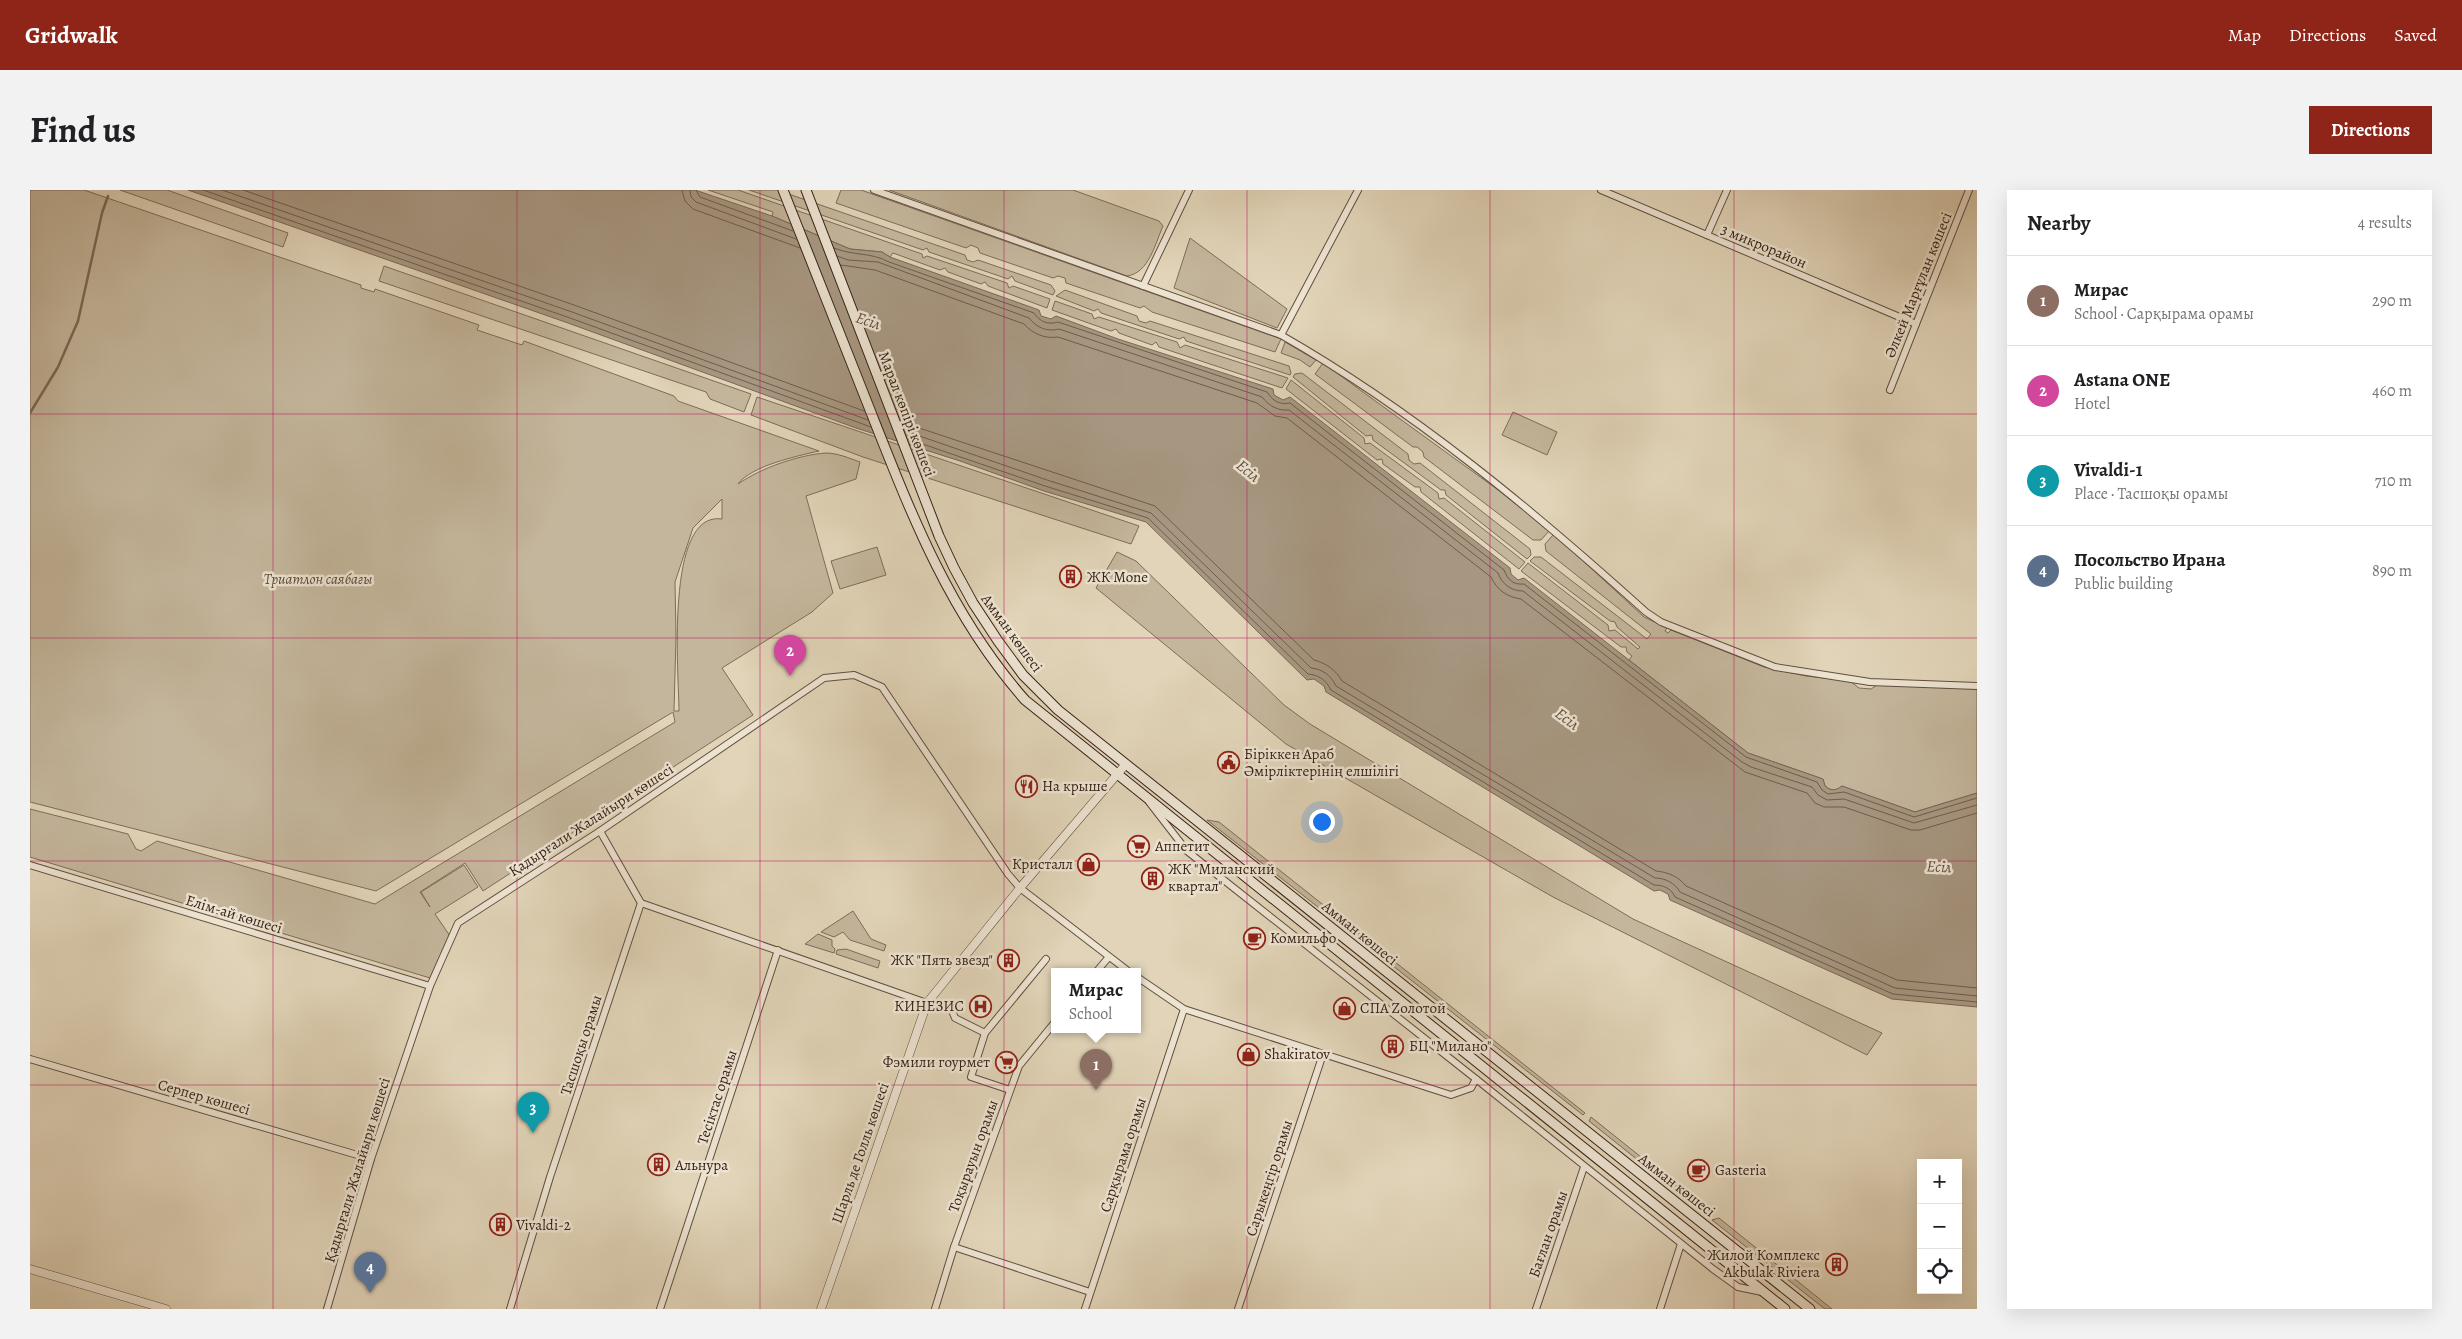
<!DOCTYPE html>
<meta charset="utf-8">
<style>
:root{--surface:#fff;--page:#f2f2f2;--text:#202124;--muted:#757577;--line:#e0e0e0;--accent:#8f2418}
body{margin:0;font-family:Alegreya,serif;background:var(--page);color:var(--text)}
.controls{position:absolute;right:15px;bottom:15px;display:grid;overflow:hidden;border-radius:0px;box-shadow:0 5px 20px #0002}
.controls button{width:45px;height:45px;display:grid;place-items:center;padding:0;border:0;border-bottom:1px solid var(--line);background:var(--surface);color:var(--text);font:25px sans-serif}
.you{position:absolute;left:1291px;top:631px;width:18px;height:18px;margin:-12px;border:4px solid #fff;border-radius:50%;background:#1a73e8;box-shadow:0 0 0 8px #1a73e833}
.badge{display:grid;place-items:center;width:32px;height:32px;border-radius:50%;background:var(--accent);color:#fff;font-size:16px;font-weight:700}
.pin{position:absolute;translate:-50% -41px;filter:drop-shadow(0 1px 2px #0008)}
.pin::after{content:'';position:absolute;top:26px;width:18px;height:15px;background:inherit;clip-path:polygon(0 0,100% 0,50% 100%)}
.popup{position:absolute;left:1021px;top:778px;width:90px;height:65px;box-sizing:border-box;display:grid;place-content:center;border-radius:0px;background:var(--surface);filter:drop-shadow(0 1px 4px #0005);font-size:16px;white-space:nowrap;color:var(--muted)}
.popup b{font-size:19px;color:var(--text)}
.popup::after{content:'';position:absolute;left:50%;top:100%;margin-left:-10px;border:10px solid transparent;border-top-color:var(--surface)}
.list{margin:0;padding:0;list-style:none}
h2{display:flex;justify-content:space-between;align-items:center;height:65px;margin:0;padding:0 20px;font-size:21px}
h2 small{font-size:16px;font-weight:400;color:var(--muted)}
.list li{display:grid;grid-template-columns:32px 1fr auto;gap:15px;align-items:center;box-sizing:border-box;height:90px;padding:0 20px;border-top:1px solid var(--line)}
.list b{display:block;font-size:19px;white-space:nowrap}
.list p{margin:0;font-size:16px;white-space:nowrap;color:var(--muted)}
.list em{font-size:16px;font-style:normal;color:var(--muted)}
.icon{flex:none;width:28px;height:28px;fill:none;stroke:currentColor;stroke-width:2;stroke-linecap:round;stroke-linejoin:round}
.map{position:relative;flex:none;width:1947px;height:1119px;overflow:hidden;border-radius:0px}
header{display:flex;align-items:center;gap:30px;box-sizing:border-box;height:70px;padding:0 25px;background:var(--accent);color:#fff}
header strong{font-size:24px}
nav{display:flex;gap:28px;margin-inline-start:auto;font-size:18px}
.intro{display:flex;align-items:center;justify-content:space-between;box-sizing:border-box;height:120px;padding:0 30px}
h1{margin:0;font-size:35px}
.button{padding:12px 22px;border-radius:0px;background:var(--accent);color:#fff;font-size:18px;font-weight:700}
main{display:flex;gap:30px;padding:0 30px}
aside{flex:1;background:var(--surface);border-radius:0px;box-shadow:0 5px 20px #0002}
.map>svg:first-child{display:block}
</style>
<header>
<strong>Gridwalk</strong>
<nav><a>Map</a><a>Directions</a><a>Saved</a></nav>
</header>
<div class="intro"><h1>Find us</h1><a class="button">Directions</a></div>
<main>
<div class="map">
<svg width="1947" height="1119" viewBox="0 0 1947 1119">
<rect width="100%" height="100%" fill="#e1d4b8"/>
<filter id="stains"><feTurbulence type="fractalNoise" baseFrequency=".004" numOctaves="4"/><feColorMatrix values="0 0 0 0 .2 0 0 0 0 .09 0 0 0 0 .02 0 0 0 .5 -.17"/></filter>
<radialGradient id="worn" r=".72"><stop offset=".6" stop-color="#630" stop-opacity="0"/><stop offset="1" stop-color="#630" stop-opacity=".3"/></radialGradient>
<!-- green -->
<g fill="#c4b69c" stroke="#7e6c59" fill-rule="evenodd">
<path d="M0 0H54L331 95V98L344 102 345 99 449 135 447 140 492 155 494 151 644 206 648 211 789 261C767 266 721 276 708 294 731 278 768 265 796 263 807 263 819 268 830 272L826 289 776 306 803 403 782 422 692 478 723 525 453 701 435 673 390 702 400 717 391 702 434 675 448 697 405 724 420 746 400 788 0 667V619L98 644 106 659 111 661 127 651 345 714 645 532 643 522 346 701 0 612ZM692 309V329C634 320 649 487 649 521H644L646 447 645 392 663 338Z"/>
<path d="M90 0H137L258 43 253 57Z"/>
<path d="M678 0H708L892 64 893 68 897 66 977 93 979 98 983 96 1020 109 1017 118 958 96 955 92 951 94 918 82 915 78 910 80 863 63 860 67 852 62 820 59 742 26 743 22Z"/>
<path d="M719 0H747L935 65 937 70 943 72 948 70 1021 95 1025 101 1023 105 985 91 982 86 978 89 899 62 897 58 893 60Z"/>
<path d="M811 0H831L1251 149 1245 162 1122 122 1114 116 1110 118 1036 93 1035 88 1028 86 1023 88 950 63 948 58 941 55 936 58 806 13Z"/>
<path d="M859 0H1043L1129 31 1133 36C1125 54 1119 83 1097 86Z"/>
<path d="M1160 48 1257 119 1247 138 1144 98Z"/>
<path d="M354 76 721 204 714 222 680 209 676 202 349 91Z"/>
<path d="M1035 100 1107 126 1109 131 1116 133 1120 131 1259 176 1261 183 1260 185 1156 151 1154 147 1149 149 1071 123 1068 119 1064 121 1026 106Z"/>
<path d="M1025 111 1062 124 1064 129 1069 127 1147 152 1150 158 1155 155 1258 188 1252 198 1129 157 1126 152 1122 155 1089 143 1086 139 1081 141 1022 120Z"/>
<path d="M1255 152 1286 170 1280 177 1270 170 1251 163Z"/>
<path d="M1293 173 1475 305 1519 341 1511 350H1503L1394 267 1393 262 1387 257H1383L1285 184Z"/>
<path d="M1272 183 1378 264 1379 270 1384 274 1390 273 1500 359 1501 365 1497 369 1416 305 1415 300H1411L1343 250 1342 245 1336 246 1263 187 1265 184Z"/>
<path d="M1261 190 1334 248 1335 254 1340 253 1408 303 1409 309 1414 308 1495 372 1489 379 1391 302 1390 297H1385L1353 274 1352 269 1347 270 1256 199Z"/>
<path d="M727 207 1109 336 1101 354 833 267 721 225Z"/>
<path d="M1483 222 1527 242 1517 265 1472 245Z"/>
<path d="M1524 344 1614 427 1637 438 1635 441 1638 443 1641 440 1734 477 1776 486 1820 491 1829 498 1841 499 1847 495 1947 499V603L1885 622 1812 596C1806 601 1801 601 1795 596L1793 589 1718 563 1599 470 1602 466 1597 462 1596 457H1591L1491 381 1498 373 1578 435 1579 441 1585 440 1608 459 1610 457 1587 437 1585 432 1580 431 1500 371 1504 367H1511L1617 449 1621 444 1516 361 1515 354Z"/>
<path d="M847 357 856 385 810 399 801 371Z"/>
<path d="M1087 362 1106 371 1254 515 1280 534 1603 729 1852 843 1837 865 1523 707 1256 554 1066 398Z"/>
<path d="M1177 630 1189 632 1555 923 1553 925Z"/>
<path d="M823 721 841 749 856 755 854 761 820 750 813 742 804 747 791 742Z"/>
<path d="M788 744 802 750V756L805 759 804 763 775 754Z"/>
<path d="M816 759 850 771 848 778 806 764 807 760Z"/>
<path d="M1561 927 1681 1023H1674L1559 931Z"/>
<path d="M1689 1028 1802 1119H1795L1682 1030Z"/>
</g>
<!-- water -->
<path fill="#a79781" stroke="#7a6856" d="M158 0H665L742 26 820 59 852 62 860 67 1009 120 1011 126 1021 129 1026 126 1088 149 1243 199 1244 205 1253 210 1260 207 1480 378 1481 384 1488 390 1494 388 1718 563 1793 589 1795 596C1800 601 1806 601 1812 596L1885 622 1947 603V817L1862 809 1640 710 1638 704 1630 700 1624 701 1296 502 1294 496 1284 489 1277 490 1116 332 1014 301 930 271 826 238 538 133Z"/>
<g fill="none" stroke-linecap="round" stroke-linejoin="round">
<!-- shore -->
<g stroke="#6f5c4c" stroke-width="1">
<path d="M173 0 540 128 841 237"/>
<path d="M192 0 542 122 838 230"/>
<path d="M213 0 544 115 834 221"/>
<path d="M652 0 655 11 663 19 770 58"/>
<path d="M660 0 661 7 666 12 766 49"/>
<path d="M666 0 670 7 763 41"/>
<path d="M804 58C823 66 841 62 859 72L1004 123C1010 132 1018 135 1028 132L1237 202C1243 211 1249 215 1260 213L1474 380C1478 390 1483 395 1494 394L1716 567 1787 592 1792 600 1798 604 1814 602 1884 627 1947 608"/>
<path d="M807 66 818 70 848 72 999 128C1007 138 1017 142 1029 139L1232 207C1239 216 1248 221 1259 220L1468 383C1472 394 1481 401 1493 401L1712 572 1721 577 1782 597 1788 605 1797 610 1814 609 1884 633 1947 615"/>
<path d="M811 75 845 80 994 134C1003 144 1015 149 1028 147L1227 213 1245 226 1257 228 1461 387C1467 400 1477 407 1491 409L1715 582 1777 603 1785 613 1794 617H1814L1881 640H1890L1947 623"/>
<path d="M871 232 1125 316 1284 470C1296 473 1306 480 1312 491L1626 681C1638 682 1649 687 1656 696L1867 790 1947 798"/>
<path d="M875 241 1017 290 1121 323 1281 478C1292 479 1301 485 1306 496L1625 688C1635 688 1645 693 1650 702L1865 798 1947 806"/>
<path d="M878 249 1015 296 1118 328 1278 484C1289 485 1296 490 1301 500L1624 695C1633 695 1641 698 1645 707L1863 804 1947 812"/>
</g>
<!-- stream -->
<path stroke="#7a6856" stroke-width="2.5" d="M0 223 28 177 48 131 72 23 78 6"/>
<defs>
<g id="minor">
<path d="M844 0 1251 145C1384 221 1503 320 1616 422L1631 432 1745 477 1840 492 1947 496"/>
<path d="M1571 0 1886 134"/>
<path d="M1677 45 1697 0"/>
<path d="M1113 96 1159 0"/>
<path d="M1251 145 1328 0"/>
<path d="M1860 200 1939 0"/>
<path d="M1119 612 1157 661 1446 889 1683 1079 1708 1097 1732 1102"/>
<path d="M570 641 611 713 897 813 920 816 925 828 955 843"/>
<path d="M0 675 400 796"/>
<path d="M1067 781 1078 768"/>
<path d="M1107 787 1154 819 1421 905 1441 898 1446 889"/>
<path d="M0 869 341 969"/>
<path d="M980 900 941 887 955 843 1016 769"/>
<path d="M924 1057 1060 1102"/>
<path d="M297 1119 341 969 400 796 428 733 570 641 794 488 824 485 852 497 978 684 990 698 1098 781"/>
<path d="M480 1119 520 987 611 713"/>
<path d="M630 1119 748 760"/>
<path d="M905 1119 924 1057 989 876 1025 832"/>
<path d="M1055 1119 1154 819"/>
<path d="M1208 1119 1293 864"/>
<path d="M1506 1119 1554 977"/>
<path d="M1630 1119 1651 1054"/>
</g>
<g id="tertiary">
<path d="M0 1079 136 1119"/>
<path d="M791 1119 897 813 990 698 1096 574"/>
</g>
<g id="secondary">
<path d="M753 0C783 75 812 150 842 225 883 329 921 426 995 510L1755 1119"/>
<path d="M776 0 909 346 924 378 943 413 968 451 993 485 1028 520 1780 1119"/>
</g>
</defs>
<!-- minor casing -->
<use href="#minor" stroke="#624e3e" stroke-width="8"/>
<!-- tertiary casing -->
<use href="#tertiary" stroke="#624e3e" stroke-width="9"/>
<!-- secondary casing -->
<use href="#secondary" stroke="#372116" stroke-width="11"/>
<!-- minor -->
<use href="#minor" stroke="#ece3d1" stroke-width="6"/>
<!-- tertiary -->
<use href="#tertiary" stroke="#ece3d1" stroke-width="8"/>
<!-- secondary -->
<use href="#secondary" stroke="#ece3d1" stroke-width="9"/>
</g>
<!-- grid -->
<path fill="none" stroke="#c2185b" stroke-width="1" stroke-opacity="0.55" d="M243 0V1119M487 0V1119M730 0V1119M974 0V1119M1217 0V1119M1460 0V1119M1704 0V1119M0 224H1947M0 448H1947M0 671H1947M0 895H1947"/>
<!-- icons -->
<defs>
<symbol id="building-ring" viewBox="-11 -11 22 22"><circle r="9.5" fill="#ece3d1" stroke="#8f2418" stroke-width="1.5"/><path d="M-4-6H4V6H1V3H-1V6H-4ZM-2.5-4.3h1.7v1.8h-1.7ZM.8-4.3h1.7v1.8H.8ZM-2.5-1h1.7V.8h-1.7ZM.8-1h1.7V.8H.8Z" fill="#8f2418"/></symbol>
<symbol id="civic-ring" viewBox="-11 -11 22 22"><circle r="9.5" fill="#ece3d1" stroke="#8f2418" stroke-width="1.5"/><path d="M-.6-6.5H3V-4.5H.6V-3L4-1V1h2V6H-6V1h2V-1L-.6-3ZM-1.2 2.5V6h2.4V2.5Z" fill="#8f2418"/></symbol>
<symbol id="restaurant-ring" viewBox="-11 -11 22 22"><circle r="9.5" fill="#ece3d1" stroke="#8f2418" stroke-width="1.5"/><path d="M-5-6h1v4h1v-4h1v4h1v-4h1v5L-1.5 .5V6h-2V.5L-5-1ZM5-6V6H3V1.5H1.5Q1.5-4 5-6Z" fill="#8f2418"/></symbol>
<symbol id="supermarket-ring" viewBox="-11 -11 22 22"><circle r="9.5" fill="#ece3d1" stroke="#8f2418" stroke-width="1.5"/><path d="M-6-5.5h2.5l.6 2H6L4.5 2H-2.5L-4.4-4H-6ZM-1.5 3.2a1.3 1.3 0 1 0 .1 0ZM3 3.2a1.3 1.3 0 1 0 .1 0Z" fill="#8f2418"/></symbol>
<symbol id="shop-ring" viewBox="-11 -11 22 22"><circle r="9.5" fill="#ece3d1" stroke="#8f2418" stroke-width="1.5"/><path d="M-5-2.5h2.3a2.7 3.5 0 0 1 5.4 0H5L5.5 6h-11ZM-1.5-2.5h3a1.5 2.3 0 0 0-3 0Z" fill="#8f2418"/></symbol>
<symbol id="cafe-ring" viewBox="-11 -11 22 22"><circle r="9.5" fill="#ece3d1" stroke="#8f2418" stroke-width="1.5"/><path d="M-5.5-4.5H6V0H3Q3 3.5 0 3.5H-2.5Q-5.5 3.5-5.5 0ZM3-3.2v2h1.7v-2ZM-6 4.5H4V6H-6Z" fill="#8f2418"/></symbol>
<symbol id="hospital-ring" viewBox="-11 -11 22 22"><circle r="9.5" fill="#ece3d1" stroke="#8f2418" stroke-width="1.5"/><path d="M-5-5h3v3.5h4V-5h3V5h-3V1.5h-4V5h-3Z" fill="#8f2418"/></symbol>
</defs>
<g fill-rule="evenodd">
<use href="#building-ring" x="1028" y="374" width="25" height="25"/>
<use href="#civic-ring" x="1186" y="560" width="25" height="25"/>
<use href="#restaurant-ring" x="984" y="584" width="25" height="25"/>
<use href="#supermarket-ring" x="1096" y="644" width="25" height="25"/>
<use href="#shop-ring" x="1046" y="662" width="25" height="25"/>
<use href="#building-ring" x="1110" y="676" width="25" height="25"/>
<use href="#cafe-ring" x="1212" y="736" width="25" height="25"/>
<use href="#building-ring" x="966" y="758" width="25" height="25"/>
<use href="#hospital-ring" x="938" y="804" width="25" height="25"/>
<use href="#shop-ring" x="1302" y="806" width="25" height="25"/>
<use href="#building-ring" x="1350" y="844" width="25" height="25"/>
<use href="#shop-ring" x="1206" y="852" width="25" height="25"/>
<use href="#supermarket-ring" x="964" y="860" width="25" height="25"/>
<use href="#building-ring" x="616" y="962" width="25" height="25"/>
<use href="#cafe-ring" x="1656" y="968" width="25" height="25"/>
<use href="#building-ring" x="458" y="1022" width="25" height="25"/>
<use href="#building-ring" x="1794" y="1062" width="25" height="25"/>
</g>
<g text-anchor="middle" dominant-baseline="central" stroke-width="5" stroke-linejoin="round" paint-order="stroke">
<!-- street labels -->
<g font-size="15" fill="#372116" stroke="#ece3d1">
<text transform="translate(1734 56) rotate(23)">3 микрорайон</text>
<text transform="translate(1888 95) rotate(-68)">Әлкей Марғұлан көшесі</text>
<text transform="translate(877 224) rotate(69)">Марал көпірі көшесі</text>
<text transform="translate(982 443) rotate(54)">Амман көшесі</text>
<text transform="translate(561 630) rotate(-33)">Қадырғали Жалайыри көшесі</text>
<text transform="translate(204 724) rotate(17)">Елім-ай көшесі</text>
<text transform="translate(1330 743) rotate(39)">Амман көшесі</text>
<text transform="translate(551 855) rotate(-72)">Тасшоқы орамы</text>
<text transform="translate(174 907) rotate(16)">Серпер көшесі</text>
<text transform="translate(687 907) rotate(-72)">Тесіктас орамы</text>
<text transform="translate(830 963) rotate(-71)">Шарль де Голль көшесі</text>
<text transform="translate(1093 965) rotate(-72)">Сарқырама орамы</text>
<text transform="translate(943 966) rotate(-70)">Тоқырауын орамы</text>
<text transform="translate(327 980) rotate(-73)">Қадырғали Жалайыри көшесі</text>
<text transform="translate(1239 988) rotate(-72)">Сарыкеңгір орамы</text>
<text transform="translate(1647 995) rotate(38)">Амман көшесі</text>
<text transform="translate(1518 1044) rotate(-71)">Бағлан орамы</text>
</g>
<!-- poi labels -->
<g font-size="15" fill="#372116" stroke="#ece3d1" text-anchor="start">
<text x="1057" y="387">ЖК Mone</text>
<text x="1214" y="564">Біріккен Араб<tspan x="1214" dy="17">Әмірліктерінің елшілігі</tspan></text>
<text x="1012" y="596">На крыше</text>
<text x="1125" y="656">Аппетит</text>
<text x="1043" y="674" text-anchor="end">Кристалл</text>
<text x="1138" y="679">ЖК "Миланский<tspan x="1138" dy="17">квартал"</tspan></text>
<text x="1240" y="748">Комильфо</text>
<text x="963" y="770" text-anchor="end">ЖК "Пять звезд"</text>
<text x="934" y="816" text-anchor="end">КИНЕЗИС</text>
<text x="1330" y="818">СПА Zолотой</text>
<text x="1379" y="856">БЦ "Милано"</text>
<text x="1234" y="864">Shakiratov</text>
<text x="960" y="872" text-anchor="end">Фэмили гоурмет</text>
<text x="645" y="975">Альнура</text>
<text x="1685" y="980">Gasteria</text>
<text x="486" y="1035">Vivaldi-2</text>
<text x="1790" y="1065" text-anchor="end">Жилой Комплекс<tspan x="1790" dy="17">Akbulak Riviera</tspan></text>
</g>
<!-- park labels -->
<g font-size="15" font-style="italic" fill="#5a4638" stroke="#ece3d1">
<text x="288" y="389">Триатлон саябағы</text>
</g>
<!-- water labels -->
<g font-size="16" font-style="italic" fill="#5e4a3b" stroke="#ece3d1">
<text transform="translate(838 131) rotate(19)">Есіл</text>
<text transform="translate(1218 281) rotate(39)">Есіл</text>
<text transform="translate(1537 529) rotate(37)">Есіл</text>
<text transform="translate(1909 677) rotate(3)">Есіл</text>
</g>
</g>
<rect width="100%" height="100%" filter="url(#stains)"/>
<rect width="100%" height="100%" fill="url(#worn)"/>
</svg>
<div class="controls">
<button>+</button>
<button>−</button>
<button><svg class="icon" aria-label="locate" viewBox="0 0 24 24"><circle cx="12" cy="12" r="6"/><path d="M12 2v4M12 18v4M2 12h4M18 12h4"/></svg></button>
</div>
<div class="you"></div>
<div class="pin badge" style="left:1066px;top:900px;background:#8d6e63">1</div>
<div class="popup"><b>Мирас</b>School</div>
<div class="pin badge" style="left:760px;top:486px;background:#d1479c">2</div>
<div class="pin badge" style="left:503px;top:943px;background:#0f9aa8">3</div>
<div class="pin badge" style="left:340px;top:1103px;background:#5c6f8a">4</div>
</div>
<aside>
<h2>Nearby<small>4 results</small></h2>
<ul class="list">
<li><span class="badge" style="background:#8d6e63">1</span><div><b>Мирас</b><p>School · Сарқырама орамы</p></div><em>290 m</em></li>
<li><span class="badge" style="background:#d1479c">2</span><div><b>Astana ONE</b><p>Hotel</p></div><em>460 m</em></li>
<li><span class="badge" style="background:#0f9aa8">3</span><div><b>Vivaldi-1</b><p>Place · Тасшоқы орамы</p></div><em>710 m</em></li>
<li><span class="badge" style="background:#5c6f8a">4</span><div><b>Посольство Ирана</b><p>Public building</p></div><em>890 m</em></li>
</ul>
</aside>
</main>
